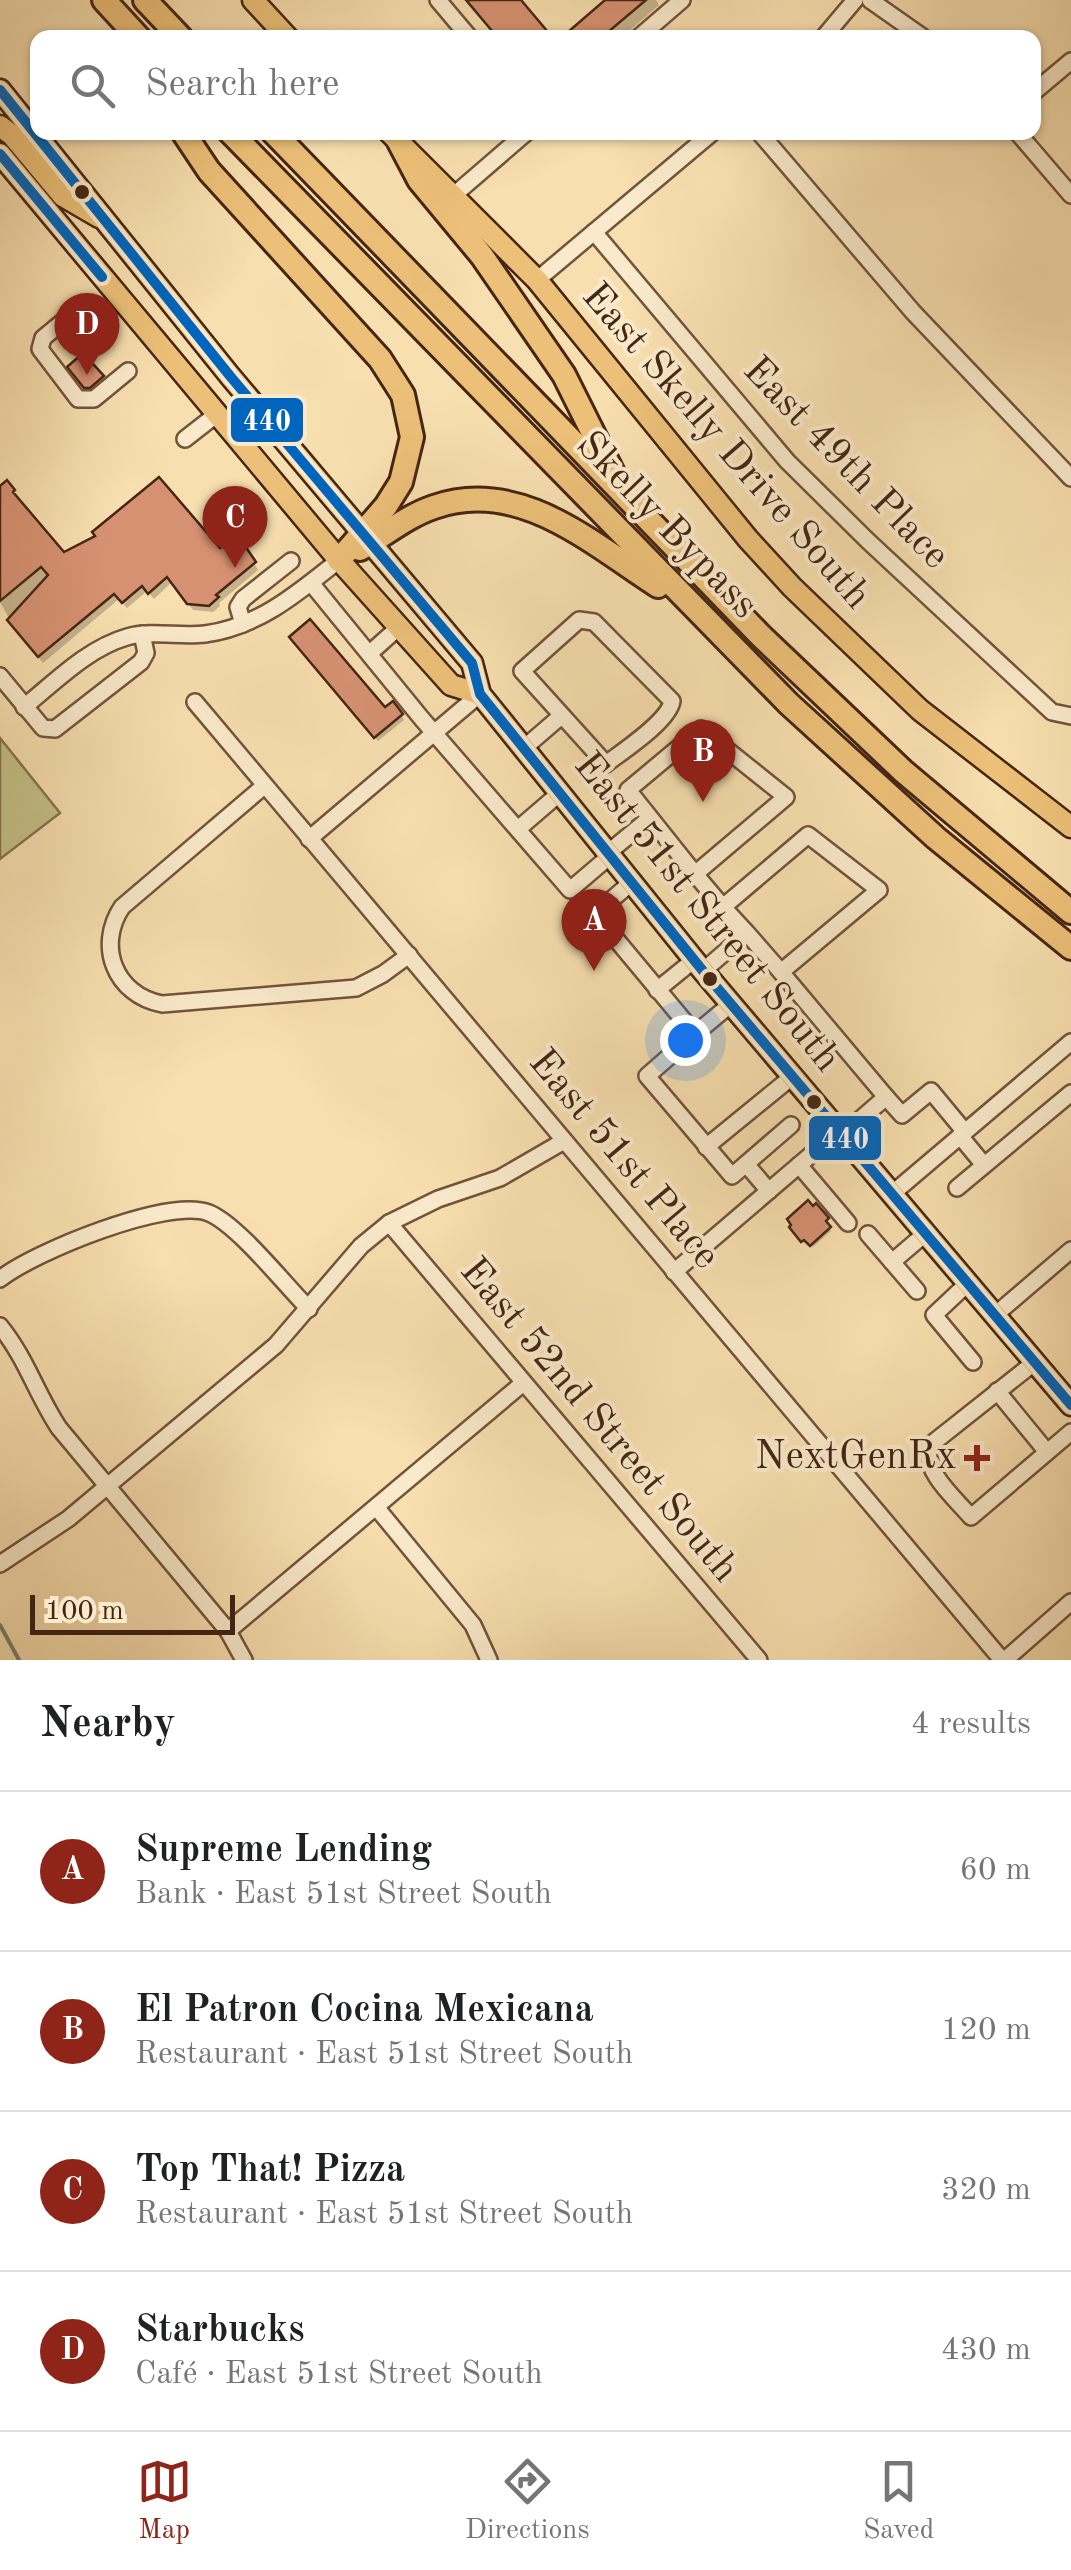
<!DOCTYPE html>
<meta charset="utf-8">
<style>
:root{--surface:#fff;--page:#f6f6f6;--text:#202124;--muted:#757577;--line:#e0e0e0;--accent:#8f2418}
body{margin:0;font-family:"Old Standard TT",serif;background:var(--page);color:var(--text)}
.scale{position:absolute;left:30px;bottom:25px;width:205px;box-sizing:border-box;padding-left:10px;border:5px solid #452614;border-top:0;font-size:28px;line-height:35px;white-space:nowrap;color:#452614;-webkit-text-stroke:8px #faeacb;paint-order:stroke}
.you{position:absolute;left:685px;top:1040px;width:35px;height:35px;margin:-25px;border:8px solid #fff;border-radius:50%;background:#1a73e8;box-shadow:0 0 0 15px #1a73e833}
.badge{display:grid;place-items:center;width:65px;height:65px;border-radius:50%;background:var(--accent);color:#fff;font-size:32px;font-weight:700}
.pin{position:absolute;translate:-50% -82px;filter:drop-shadow(0 2px 5px #0008)}
.pin::after{content:'';position:absolute;top:52px;width:35px;height:30px;background:inherit;clip-path:polygon(0 0,100% 0,50% 100%)}
.list{margin:0;padding:0;list-style:none}
h2{display:flex;justify-content:space-between;align-items:center;height:130px;margin:0;padding:0 40px;font-size:42px}
h2 small{font-size:32px;font-weight:400;color:var(--muted)}
.list li{display:grid;grid-template-columns:65px 1fr auto;gap:30px;align-items:center;box-sizing:border-box;height:160px;padding:0 40px;border-top:2px solid var(--line)}
.list b{display:block;font-size:38px;white-space:nowrap}
.list p{margin:0;font-size:32px;white-space:nowrap;color:var(--muted)}
.list em{font-size:32px;font-style:normal;color:var(--muted)}
.icon{flex:none;width:55px;height:55px;fill:none;stroke:currentColor;stroke-width:2;stroke-linecap:round;stroke-linejoin:round}
.map{position:relative;flex:none;width:1071px;height:1660px;overflow:hidden}
.search{position:absolute;background:var(--surface);box-shadow:0 2px 8px #0004;left:30px;right:30px;top:30px;height:110px;display:flex;align-items:center;gap:25px;box-sizing:border-box;padding:0 35px;border-radius:20px;color:var(--muted);font-size:38px}
.sheet{height:770px;background:var(--surface)}
nav{display:flex;justify-content:space-around;align-items:center;box-sizing:border-box;height:140px;border-top:2px solid var(--line);background:var(--surface);font-size:28px;color:var(--muted)}
nav a{display:grid;justify-items:center;gap:5px}
nav .on{color:var(--accent)}
.map>svg:first-child{display:block}
</style>
<div class="map">
<svg width="1071" height="1660" viewBox="0 0 1071 1660">
<rect width="100%" height="100%" fill="#f8dfaf"/>
<filter id="stains"><feTurbulence type="fractalNoise" baseFrequency=".002" numOctaves="4"/><feColorMatrix values="0 0 0 0 .2 0 0 0 0 .09 0 0 0 0 .02 0 0 0 .5 -.17"/></filter>
<radialGradient id="worn" r=".72"><stop offset=".6" stop-color="#630" stop-opacity="0"/><stop offset="1" stop-color="#630" stop-opacity=".3"/></radialGradient>
<!-- green -->
<path fill="#c4c086" stroke="#84734d" stroke-width="2.5" d="M0 738 60 813 0 859Z"/>
<!-- shadow -->
<g fill="#0003">
<path d="M606 0H656L659 5 621 38H565Z"/>
<path d="M0 484 13 491 64 555 220 552 254 563 258 570 219 603 220 606 213 612 193 610 172 582 154 599 147 591 127 608 119 599 43 663 13 626 0 602Z"/>
<path d="M295 642 385 711 401 715 404 720 378 741Z"/>
<path d="M827 1220 826 1224 831 1231 813 1247 807 1241 804 1243 793 1230Z"/>
</g>
<g fill="none" stroke-linecap="round" stroke-linejoin="round">
<!-- stream -->
<path stroke="#7a8070" stroke-width="4" d="M0 1625 19 1660"/>
</g>
<!-- building -->
<g fill="#d69172" stroke="#452614" stroke-width="2.5">
<path d="M466 0H521L553 38H498Z"/>
<path d="M605 0H646L601 38H561Z"/>
<path d="M83 353 104 376 90 388H84L67 367Z"/>
<path d="M159 477 220 548 237 534 256 562 216 595 219 597 209 606 187 604 167 577 148 594 142 586 122 603 114 594 38 657 7 620 48 575 41 567 0 601V486L7 480 15 490 13 492 64 552 95 536 92 532Z"/>
<path d="M310 619 385 707 393 701 403 714 374 738 289 637Z"/>
<path d="M808 1200 813 1206 816 1203 829 1218 826 1221 831 1227 810 1246 804 1240 801 1242 789 1227 791 1225 787 1219Z"/>
</g>
<g fill="none" stroke-linecap="round" stroke-linejoin="round">
<defs>
<g id="minor">
<path d="M438 0 470 38"/>
<path d="M870 0 924 38"/>
<path d="M638 38 682 0"/>
<path d="M823 38 855 0"/>
<path d="M1034 92 1071 61"/>
<path d="M759 132 913 312 1071 478"/>
<path d="M1017 132 1071 195"/>
<path d="M454 195 527 132"/>
<path d="M594 232 787 461 868 541 1052 712 1071 716"/>
<path d="M537 280 713 132"/>
<path d="M77 310 43 338 40 349 78 399H94L128 371"/>
<path d="M185 439 217 414"/>
<path d="M311 583 422 719 570 890 611 855"/>
<path d="M579 620 594 622 672 701C669 721 623 751 606 764L522 671Z"/>
<path d="M243 624 238 607 243 599 291 561"/>
<path d="M370 653 399 627"/>
<path d="M0 676 43 728 55 729 141 662 146 653 142 634"/>
<path d="M195 702 1002 1660"/>
<path d="M24 707C55 682 88 648 127 637 152 630 179 637 205 634 258 627 298 593 339 560"/>
<path d="M701 729 786 797 695 874 628 790Z"/>
<path d="M524 748 560 717"/>
<path d="M264 786 122 907C96 946 115 995 162 1004L356 988 383 974 409 955"/>
<path d="M518 829 561 792"/>
<path d="M309 839 480 694"/>
<path d="M609 852 650 818"/>
<path d="M695 874 723 907"/>
<path d="M633 881 595 914 695 1034 731 1004"/>
<path d="M703 971 747 933 781 972 879 890 808 835 723 907 747 933"/>
<path d="M781 972 886 1097"/>
<path d="M657 990 694 960"/>
<path d="M695 1034 647 1076 732 1176 791 1125"/>
<path d="M960 1136 984 1165"/>
<path d="M706 1147 793 1076"/>
<path d="M746 1164 769 1191"/>
<path d="M799 1165 848 1223"/>
<path d="M957 1188 1071 1093"/>
<path d="M893 1193 1071 1042"/>
<path d="M389 1223 759 1660"/>
<path d="M868 1234 917 1291"/>
<path d="M892 1262 926 1233"/>
<path d="M674 1272 840 1130 856 1123 886 1097 902 1115 931 1091 965 1132"/>
<path d="M0 1279C34 1252 168 1197 209 1213 238 1225 285 1285 309 1309"/>
<path d="M968 1283 934 1315 973 1362"/>
<path d="M995 1315 1071 1250"/>
<path d="M0 1326C26 1358 37 1395 59 1428L228 1631 244 1660"/>
<path d="M1035 1362 929 1446C924 1473 954 1497 971 1517L1071 1432"/>
<path d="M997 1391 1047 1452"/>
<path d="M376 1507 473 1625 489 1660"/>
<path d="M0 1564 68 1519 276 1345 361 1246 389 1223 438 1199 500 1178 564 1141"/>
<path d="M228 1631 522 1384"/>
<path d="M1005 1660 1071 1602"/>
</g>
<g id="major">
<path d="M253 0 288 38"/>
<path d="M0 90 230 376 472 663 480 694 703 971 1071 1405"/>
<path d="M0 126 12 135 63 196 99 217"/>
<path d="M389 132 537 280 748 539 792 587 920 710 1071 827"/>
<path d="M0 154 339 560 451 685 480 694"/>
</g>
<g id="highway">
<path d="M104 0 139 38"/>
<path d="M145 0 181 38"/>
<path d="M183 132 209 171 380 359 403 395 412 437 401 482 386 506 339 560"/>
<path d="M230 132 789 704 936 838 1071 948"/>
<path d="M273 132 762 637 903 771 1071 912"/>
<path d="M399 142 419 180 482 256 564 375 614 475"/>
<path d="M360 549C385 535 407 516 434 507 519 477 591 543 658 586"/>
</g>
</defs>
<!-- minor casing -->
<use href="#minor" stroke="#72543b" stroke-width="20"/>
<!-- major casing -->
<use href="#major" stroke="#452614" stroke-width="25"/>
<!-- highway casing -->
<use href="#highway" stroke="#452614" stroke-width="28"/>
<!-- minor -->
<use href="#minor" stroke="#faeacb" stroke-width="15"/>
<!-- major -->
<use href="#major" stroke="#ecc078" stroke-width="20"/>
<!-- highway -->
<use href="#highway" stroke="#ecc078" stroke-width="22"/>
<defs>
<g id="bus-1">
<path d="M0 90 230 376 472 663 480 694 703 971 1071 1405"/>
<path d="M0 154 102 277"/>
</g>
</defs>
<!-- bus-1 casing -->
<use href="#bus-1" stroke="#faeacb" stroke-width="18"/>
<!-- bus-1 -->
<use href="#bus-1" stroke="#0065bd" stroke-width="10"/>
</g>
<!-- markers -->
<g fill="#452614" stroke="#faeacb" stroke-width="4">
<circle cx="82" cy="192" r="9"/>
<circle cx="710" cy="979" r="9"/>
<circle cx="814" cy="1102" r="9"/>
</g>
<path fill="#8f2418" stroke="#faeacb" stroke-width="4" d="M972 1443h10v10h10v10h-10v10h-10v-10h-10v-10h10z"/>
<g text-anchor="middle" dominant-baseline="central" stroke-width="8" stroke-linejoin="round" paint-order="stroke">
<!-- street labels -->
<g font-size="40" fill="#452614" stroke="#faeacb">
<text transform="translate(725 447) rotate(49)">East Skelly Drive South</text>
<text transform="translate(845 464) rotate(46)">East 49th Place</text>
<text transform="translate(666 526) rotate(46)">Skelly Bypass</text>
<text transform="translate(706 913) rotate(51)">East 51st Street South</text>
<text transform="translate(623 1160) rotate(50)">East 51st Place</text>
<text transform="translate(598 1421) rotate(50)">East 52nd Street South</text>
</g>
<!-- poi labels -->
<g font-size="40" fill="#452614" stroke="#faeacb" text-anchor="end">
<text x="957" y="1458">NextGenRx</text>
</g>
</g>
<g stroke="#faeacb" stroke-width="4">
<rect x="229" y="396" width="76" height="48" rx="10" fill="#0065bd"/>
<rect x="807" y="1114" width="76" height="48" rx="10" fill="#0065bd"/>
</g>
<g font-size="28" text-anchor="middle" font-weight="bold" fill="#fff">
<text x="267" y="430">440</text>
<text x="845" y="1148">440</text>
</g>
<rect width="100%" height="100%" filter="url(#stains)"/>
<rect width="100%" height="100%" fill="url(#worn)"/>
</svg>
<div class="scale">100 m</div>
<div class="you"></div>
<div class="pin badge" style="left:594px;top:971px">A</div>
<div class="pin badge" style="left:703px;top:802px">B</div>
<div class="pin badge" style="left:235px;top:568px">C</div>
<div class="pin badge" style="left:87px;top:375px">D</div>
<div class="search"><svg class="icon" aria-label="search" viewBox="0 0 24 24"><circle cx="10" cy="10" r="6"/><path d="M15 15l6 6"/></svg>Search here</div>
</div>
<section class="sheet">
<h2>Nearby<small>4 results</small></h2>
<ul class="list">
<li><span class="badge">A</span><div><b>Supreme Lending</b><p>Bank · East 51st Street South</p></div><em>60 m</em></li>
<li><span class="badge">B</span><div><b>El Patron Cocina Mexicana</b><p>Restaurant · East 51st Street South</p></div><em>120 m</em></li>
<li><span class="badge">C</span><div><b>Top That! Pizza</b><p>Restaurant · East 51st Street South</p></div><em>320 m</em></li>
<li><span class="badge">D</span><div><b>Starbucks</b><p>Café · East 51st Street South</p></div><em>430 m</em></li>
</ul>
</section>
<nav>
<a class="on"><svg class="icon" aria-label="map" viewBox="0 0 24 24"><path d="M3 6l6-2 6 2 6-2v14l-6 2-6-2-6 2zM9 4v14M15 6v14"/></svg>Map</a>
<a><svg class="icon" aria-label="directions" viewBox="0 0 24 24"><path d="M12 3l9 9-9 9-9-9zM9 14v-3h6M13 9l2 2-2 2"/></svg>Directions</a>
<a><svg class="icon" aria-label="saved" viewBox="0 0 24 24"><path d="M7 4h10v16l-5-4-5 4z"/></svg>Saved</a>
</nav>
